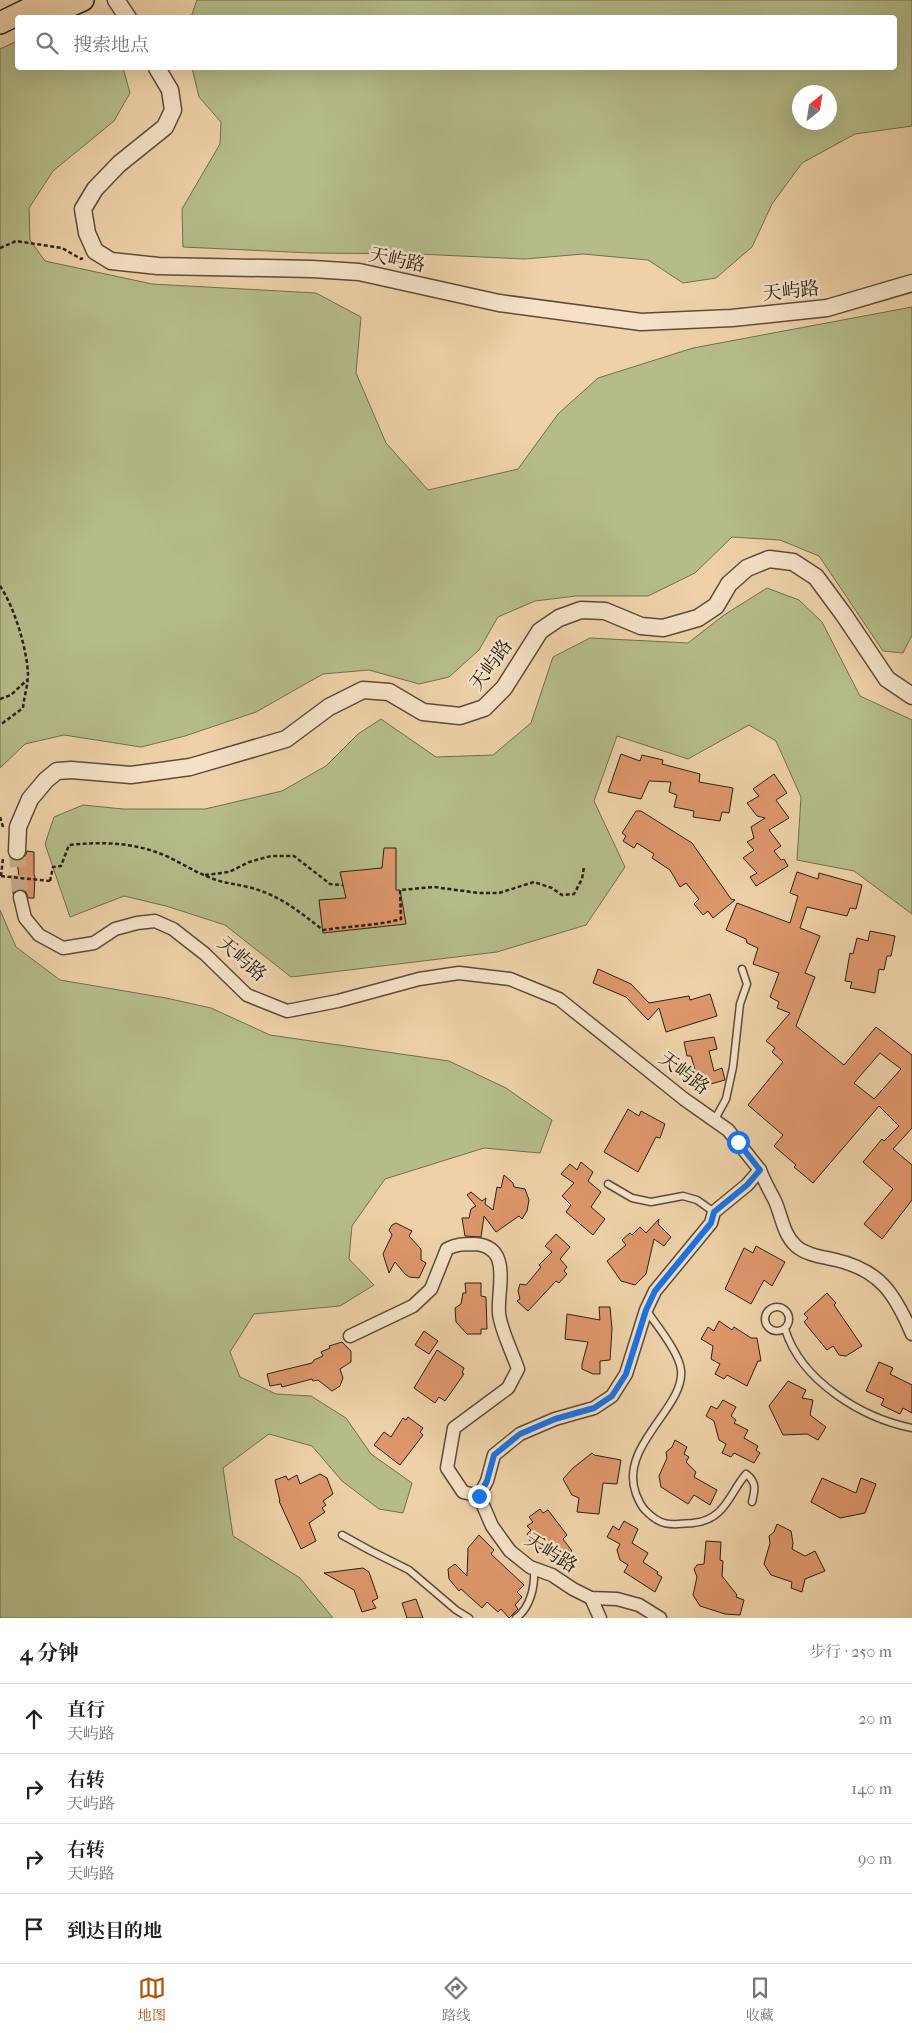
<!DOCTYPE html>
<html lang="zh">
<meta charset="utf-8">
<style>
:root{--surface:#fff;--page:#f6f6f6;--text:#222;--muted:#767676;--line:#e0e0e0;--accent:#b45309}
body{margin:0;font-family:"IM FELL French Canon","Noto Serif SC",serif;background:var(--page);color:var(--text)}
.compass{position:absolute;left:792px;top:85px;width:45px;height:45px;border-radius:50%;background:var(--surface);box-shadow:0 5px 20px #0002;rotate:30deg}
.stop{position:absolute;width:15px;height:15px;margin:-11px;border:4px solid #1a73e8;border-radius:50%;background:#fff}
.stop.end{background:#1a73e8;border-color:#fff;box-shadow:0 1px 5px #0008}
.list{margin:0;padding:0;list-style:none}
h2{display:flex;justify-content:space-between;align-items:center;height:65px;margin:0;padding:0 20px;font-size:21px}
h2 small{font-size:16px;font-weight:400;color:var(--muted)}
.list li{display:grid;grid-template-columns:32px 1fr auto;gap:15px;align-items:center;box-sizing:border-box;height:70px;padding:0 20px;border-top:1px solid var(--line)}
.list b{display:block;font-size:19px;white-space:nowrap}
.list p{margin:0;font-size:16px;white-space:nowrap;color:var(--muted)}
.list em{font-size:16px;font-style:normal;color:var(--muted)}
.icon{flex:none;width:28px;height:28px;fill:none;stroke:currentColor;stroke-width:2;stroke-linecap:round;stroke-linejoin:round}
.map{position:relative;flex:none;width:912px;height:1618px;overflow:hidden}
.search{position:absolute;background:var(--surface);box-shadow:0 5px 20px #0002;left:15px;right:15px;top:15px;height:55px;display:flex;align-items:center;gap:12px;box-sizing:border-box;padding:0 18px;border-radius:5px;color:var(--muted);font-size:19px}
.sheet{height:345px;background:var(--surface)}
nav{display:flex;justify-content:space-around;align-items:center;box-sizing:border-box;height:70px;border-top:1px solid var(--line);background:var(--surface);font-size:14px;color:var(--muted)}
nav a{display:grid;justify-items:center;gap:2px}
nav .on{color:var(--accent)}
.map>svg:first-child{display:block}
</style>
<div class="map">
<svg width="912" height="1618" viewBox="0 0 912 1618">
<rect width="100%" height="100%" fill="#eed1a8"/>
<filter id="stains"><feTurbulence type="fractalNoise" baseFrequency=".004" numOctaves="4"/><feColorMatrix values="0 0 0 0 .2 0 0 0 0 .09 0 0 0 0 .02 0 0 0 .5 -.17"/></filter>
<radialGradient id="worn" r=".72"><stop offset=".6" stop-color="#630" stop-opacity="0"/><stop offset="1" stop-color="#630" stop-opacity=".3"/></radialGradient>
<!-- green -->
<g fill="#b5bc8a" stroke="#706e51" fill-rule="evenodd">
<path d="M197 0H912V126L855 134 802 163 772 204 752 247 716 278 683 283 648 260 583 254 525 259 418 254 311 253 183 247 182 209 220 144 221 122 199 97 192 68H894V18L191 17ZM830 92V122H800V92Z"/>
<path d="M17 41 18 68H123L130 93 114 121 53 171 29 208 30 240 45 261 152 284 316 293 361 317 356 373 386 443 428 490 518 469 558 414 598 378 693 348 912 307V635L903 653 883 651 819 556 780 540 732 537 695 573 648 596H576L535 601 498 617 479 650 449 677 419 684 369 670 323 674 256 712 185 736 141 747 64 735 25 744 0 768V49Z"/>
<path d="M767 588 799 600 822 622 860 696 912 720V914L854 871 797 860 801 797 776 741 749 725 688 759 617 736 594 801 625 867 586 925 497 952 291 977 225 925 166 906 124 896 70 917 45 844 54 817 83 805 123 809H205L282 791 326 766 358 734 381 719 436 757 493 755 531 723 553 657 590 638 688 643 724 615Z"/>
<path d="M0 910 16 947 60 980 166 998 211 1008 270 1035 449 1061 506 1088 552 1120 540 1153 484 1148 385 1179 352 1226 349 1259 374 1285 340 1306 254 1314 230 1352 240 1377 276 1394 311 1396 346 1418 371 1454 412 1483 403 1513 379 1509 342 1481 312 1446 269 1434 223 1468 233 1536 300 1578 333 1618H0Z"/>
</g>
<!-- building -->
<g fill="#dd976b" stroke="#2a2018" fill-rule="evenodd">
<path d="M621 754 640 761 642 755 663 760 662 764 700 774 699 782 733 788 729 813 722 812 720 821 693 817 694 811 674 807 677 795 669 792 671 782 649 781 641 799 608 792Z"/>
<path d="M774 774 787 793 776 800 789 818 769 830 781 846 774 851 781 860 784 859 788 866 756 886 750 877 757 873 743 858 754 850 747 842 754 838 751 827 765 818 757 816 747 803 759 796 753 789Z"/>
<path d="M636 811H641L692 843 731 899 735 900 713 918 708 911 703 915 694 904 699 899 686 883 680 887 670 870 652 858 654 854 637 843 634 848 623 841 626 836 622 833Z"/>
<path d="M384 848H396V890H400L406 924 323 933 319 900 346 898 340 872 382 868Z"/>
<path d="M27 851 34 852V875L35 876 34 898H28L26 892 22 889H18L13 894 14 876 19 877 17 861 25 857Z"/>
<path d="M797 872 818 879 819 873 862 885 856 909 850 908 847 916 807 907 800 928 820 936 805 973 815 977 796 1026 844 1065 876 1027 912 1055V1128L893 1149 912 1165V1200L882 1239 864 1224 893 1189 863 1162 882 1139 884 1141 899 1126 879 1106 813 1183 794 1167 796 1165 774 1146 783 1135 748 1105 783 1062 772 1052 775 1048 766 1041 790 1013 777 1008 779 1002 770 997 779 973 753 964 758 948 747 943 746 939 726 930 737 903 790 923 798 896 790 893ZM880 1053 901 1069 874 1099 854 1083Z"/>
<path d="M870 931 895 936 891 956H887L884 970 879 969 875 993 850 988 852 982 845 981 850 953 853 954 857 938 868 941Z"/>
<path d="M598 969 631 984 649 1003 689 996 690 1000 710 994 717 1016 666 1032 659 1008 648 1020 626 997 593 983Z"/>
<path d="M714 1037 717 1049 709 1051 714 1071 722 1068 725 1080 700 1087 691 1056H687L684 1042Z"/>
<path d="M628 1109 639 1116 641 1111 665 1124 660 1138 656 1137 638 1172 604 1152Z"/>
<path d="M581 1162 593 1172 588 1181 601 1192 591 1207 605 1219 593 1235 566 1212 571 1205 562 1196 574 1183 561 1174 570 1164 577 1170Z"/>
<path d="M504 1175 513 1183 514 1187 525 1189 529 1200 527 1211 522 1219 519 1216 496 1232 484 1216 481 1237 465 1236 462 1218H469L471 1209 476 1206 467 1195 471 1192 482 1201 486 1198 485 1204 493 1210 497 1187 501 1188Z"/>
<path d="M659 1219 658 1224 671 1237 664 1246 654 1239 646 1274 635 1285 621 1281 607 1261 626 1245 622 1240 630 1233 632 1235 640 1227 646 1233Z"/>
<path d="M396 1223 412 1231 409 1236 421 1249V1260L426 1263 419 1278 409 1277 405 1274 395 1262 389 1273 383 1254 392 1235 389 1230 392 1225Z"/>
<path d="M556 1234 570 1247 560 1259 567 1267 564 1271 567 1274 559 1283 556 1281 528 1311 517 1301 520 1299 518 1291 520 1284 526 1285 541 1267 539 1265 552 1252 545 1246Z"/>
<path d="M756 1246 785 1262 772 1286 764 1280 751 1304 725 1289 744 1248 753 1253Z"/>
<path d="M465 1283H481V1296L486 1297 487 1329H481V1334H467L456 1322 455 1308 461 1304 463 1293H466Z"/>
<path d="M827 1293 836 1303 834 1305 862 1346 846 1356 839 1355 833 1346 827 1350 804 1322 808 1318 804 1314Z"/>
<path d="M599 1307H610L612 1329 610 1360 600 1361V1374H593L582 1369V1364L588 1342 565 1339 567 1314 600 1320Z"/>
<path d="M719 1321 732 1330 734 1327 751 1338H757L761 1361H758L747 1386 727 1375 724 1379 715 1374 720 1364 711 1359 713 1346 701 1339 708 1327 714 1331Z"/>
<path d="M424 1331 438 1341 429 1354 415 1345Z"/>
<path d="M342 1342 351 1351V1362L340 1369 343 1378 340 1386 332 1391 318 1380 313 1381 312 1379 282 1387 281 1384 270 1386 267 1374 312 1363 314 1360 323 1356 321 1352 330 1348 329 1346Z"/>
<path d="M437 1350 464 1368 462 1373 464 1374 445 1401 439 1397 435 1403 414 1388Z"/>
<path d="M879 1362 893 1368 890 1374 912 1385V1413L903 1408 900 1414 881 1405 884 1399 866 1391Z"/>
<path d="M788 1381 806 1390 802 1398 813 1400 810 1415 826 1427 818 1440 807 1434 783 1435 769 1406Z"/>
<path d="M723 1400 736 1407 731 1416 736 1420 734 1423 748 1430 744 1438 758 1446 756 1450 760 1453 754 1463 734 1453 731 1457 722 1453 726 1444 719 1440 714 1421 706 1416 711 1406 717 1409Z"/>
<path d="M408 1417 423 1428 420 1432 423 1435 400 1465 374 1445 384 1432 391 1437 403 1418 406 1420Z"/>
<path d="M675 1440 687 1447 684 1454 689 1457 686 1462 696 1472 694 1477 717 1490 710 1505 694 1495 688 1504 661 1487 659 1476 667 1458 666 1452 672 1447Z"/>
<path d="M592 1453 594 1455 621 1460 617 1484 603 1483 599 1514 577 1512 579 1498 572 1495 563 1479 573 1468Z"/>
<path d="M320 1474 327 1478 333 1494 323 1501 326 1505 322 1508 325 1512 309 1523 316 1541 301 1549 279 1501H280L275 1480 286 1476 288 1480 297 1475 300 1484Z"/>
<path d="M822 1478 856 1493 861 1478 876 1484 865 1513 840 1518 811 1502Z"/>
<path d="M540 1509 543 1513 548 1510 567 1535 563 1539 572 1551 559 1561 550 1549 547 1551 536 1547 530 1541 527 1534 531 1530 527 1526 533 1522 529 1517Z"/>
<path d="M624 1521 638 1529 632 1543 648 1553 643 1562 658 1572 657 1574 662 1577 655 1592 624 1572 628 1565 620 1560 617 1550 620 1544 607 1537 613 1526 619 1530Z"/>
<path d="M777 1524 791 1531 793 1543 792 1549 805 1556 815 1551 825 1571 805 1579 802 1592 791 1588 792 1582 771 1575 764 1564 770 1543 769 1536 774 1532Z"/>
<path d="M479 1535 494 1550 491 1554 524 1585 517 1592 522 1597 515 1605 518 1609 509 1618 501 1609 498 1612 487 1602 482 1608 461 1589 459 1591 449 1579 448 1569 455 1564 467 1576 468 1548Z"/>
<path d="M706 1541 721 1542 720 1560 723 1561 722 1576 737 1595 736 1597 744 1600 740 1615 725 1614 700 1606 693 1595 697 1577 694 1569 697 1565 704 1564Z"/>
<path d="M363 1568 369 1572 378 1598 372 1601 376 1608 362 1612 354 1590 324 1573Z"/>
<path d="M416 1599 423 1618H407L402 1603Z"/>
</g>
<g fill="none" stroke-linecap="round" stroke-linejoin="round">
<!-- tertiary-tunnel -->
<path stroke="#c7ae8b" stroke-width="16" stroke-dasharray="16 8" stroke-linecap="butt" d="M17 851 20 897"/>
<defs>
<g id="service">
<path d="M714 1121 726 1099 733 1067 740 1004 747 984 742 969"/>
<path d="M608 1184 632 1198 651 1202 683 1196 697 1200 714 1212"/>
<circle cx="777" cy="1319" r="12"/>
<path d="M647 1311C657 1326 679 1352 681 1370 685 1408 618 1446 636 1494 639 1500 640 1505 645 1510 661 1527 671 1525 693 1523 725 1520 729 1494 746 1474 757 1482 755 1490 752 1502"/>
<path d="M785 1329C801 1381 862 1418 912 1428"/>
<path d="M342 1535 371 1551 409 1570 456 1610 469 1618"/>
<path d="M516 1618C531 1607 535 1586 534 1568"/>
</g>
<g id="minor">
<path d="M20 897 25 918 39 935 63 948 94 943 115 929 137 923 155 921 173 929 205 954 247 995 287 1011 338 1001 419 979 459 973 510 979 559 999 684 1099 728 1130 760 1170 747 1185 714 1212 711 1223 655 1291 646 1310 626 1374 612 1396 594 1408 555 1419 520 1434 494 1455 487 1481 479 1496 492 1526 510 1551 530 1567 552 1575 573 1589 591 1598 617 1599 639 1605 660 1618"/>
<path d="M760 1170C764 1181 770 1191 775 1201 782 1217 783 1234 796 1246 806 1255 823 1257 836 1260 880 1270 895 1294 912 1334"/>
<path d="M350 1336 413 1306 431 1289 447 1249C457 1244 463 1244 474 1244 513 1246 497 1288 499 1313 500 1328 513 1354 518 1369L508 1388 454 1428 447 1468 463 1492 479 1496"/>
<path d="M591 1598 600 1618"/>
</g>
<g id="tertiary">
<path d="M116 0 128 18"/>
<path d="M157 68 170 90 173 110 165 127 119 164 95 189 83 209 87 233 95 251 111 261 158 266 312 269 359 272 499 303 641 322 732 318 827 308 912 283"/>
<path d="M17 851 18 827 30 799 46 780 57 771 71 770 131 775 190 767 286 739 329 707 363 690 389 692 423 712 460 716 484 708 504 688 540 631 559 618 581 610 605 611 641 626 663 628 698 618 716 606 729 584 747 568 769 559 793 562 816 577 844 615 887 679 912 696"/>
</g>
<g id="primary">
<path d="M43 18 83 0"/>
<path d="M0 23 47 0"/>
</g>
</defs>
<!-- service casing -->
<use href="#service" stroke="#5b4c3c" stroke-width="9"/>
<!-- minor casing -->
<use href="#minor" stroke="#5b4c3c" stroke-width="15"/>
<!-- tertiary casing -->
<use href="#tertiary" stroke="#5b4c3c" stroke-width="19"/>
<!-- primary casing -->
<use href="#primary" stroke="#2a2018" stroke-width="24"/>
<!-- path -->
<g stroke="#2a2018" stroke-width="2.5" stroke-dasharray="4 2.5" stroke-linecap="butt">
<path d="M0 248 16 241 62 248 81 259 83 258"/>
<path d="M0 586C14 606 27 649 28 674 28 685 24 697 23 708L0 725"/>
<path d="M0 699 11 695 27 680"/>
<path d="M0 817 3 827"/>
<path d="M205 875 229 872 249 862 271 856H294L330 884 343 885"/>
<path d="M1 876 3 858"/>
<path d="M50 881 53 867 61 866 69 845C99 842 127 842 156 852 174 858 192 871 211 878 223 883 235 884 248 887 280 895 298 911 323 930 349 926 375 926 401 919L400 890 434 887 479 893H499L534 882 552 888 562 895 574 894 582 879 584 867"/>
</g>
<!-- service -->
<use href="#service" stroke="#f4e1c6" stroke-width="6"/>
<!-- minor -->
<use href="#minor" stroke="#f4e1c6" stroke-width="12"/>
<!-- tertiary -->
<use href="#tertiary" stroke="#f4e1c6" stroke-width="16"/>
<!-- primary -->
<use href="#primary" stroke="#eed1a8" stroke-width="21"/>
<!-- path-bridge -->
<path stroke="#2a2018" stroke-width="2.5" stroke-dasharray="4 2.5" stroke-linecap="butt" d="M1 876 50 881"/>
</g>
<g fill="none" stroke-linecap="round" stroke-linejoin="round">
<!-- route -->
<path stroke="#1a73e8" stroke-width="6" d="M479 1496 487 1481 494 1455 520 1434 555 1419 594 1408 612 1396 626 1374 646 1310 655 1291 711 1223 714 1212 747 1185 760 1170 738 1142"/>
</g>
<g text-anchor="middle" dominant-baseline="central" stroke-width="4.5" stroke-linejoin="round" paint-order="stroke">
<!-- street labels -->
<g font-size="19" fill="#2a2018" stroke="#f4e1c6">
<text transform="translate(397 260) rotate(12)">天屿路</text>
<text transform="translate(791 291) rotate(-6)">天屿路</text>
<text transform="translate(491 665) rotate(-54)">天屿路</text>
<text transform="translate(242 959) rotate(41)">天屿路</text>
<text transform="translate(684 1073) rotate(37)">天屿路</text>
<text transform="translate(551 1553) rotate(32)">天屿路</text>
</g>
</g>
<rect width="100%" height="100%" filter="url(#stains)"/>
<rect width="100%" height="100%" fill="url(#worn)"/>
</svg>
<svg class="compass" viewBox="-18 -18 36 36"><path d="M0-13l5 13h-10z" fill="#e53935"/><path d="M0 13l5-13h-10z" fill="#767676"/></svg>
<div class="stop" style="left:738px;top:1142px"></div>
<div class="stop end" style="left:479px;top:1496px"></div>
<div class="search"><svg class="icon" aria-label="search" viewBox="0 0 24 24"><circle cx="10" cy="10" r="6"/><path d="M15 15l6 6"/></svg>搜索地点</div>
</div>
<section class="sheet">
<h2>4 分钟<small>步行 · 250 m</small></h2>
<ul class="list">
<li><svg class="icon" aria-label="ahead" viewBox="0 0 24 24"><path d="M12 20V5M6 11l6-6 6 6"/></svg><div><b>直行</b><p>天屿路</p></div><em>20 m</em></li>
<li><svg class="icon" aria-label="right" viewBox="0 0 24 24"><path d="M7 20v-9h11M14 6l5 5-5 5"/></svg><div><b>右转</b><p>天屿路</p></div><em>140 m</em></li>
<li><svg class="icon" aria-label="right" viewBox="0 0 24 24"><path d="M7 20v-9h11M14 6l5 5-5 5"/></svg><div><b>右转</b><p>天屿路</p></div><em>90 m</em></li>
<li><svg class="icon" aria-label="arrive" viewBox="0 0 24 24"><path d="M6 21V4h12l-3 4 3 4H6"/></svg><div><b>到达目的地</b></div></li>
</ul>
</section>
<nav>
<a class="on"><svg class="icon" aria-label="map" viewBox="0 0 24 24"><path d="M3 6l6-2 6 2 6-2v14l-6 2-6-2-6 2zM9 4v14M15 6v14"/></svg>地图</a>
<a><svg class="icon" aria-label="directions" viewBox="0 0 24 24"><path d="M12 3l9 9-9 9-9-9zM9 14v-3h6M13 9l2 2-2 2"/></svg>路线</a>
<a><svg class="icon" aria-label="saved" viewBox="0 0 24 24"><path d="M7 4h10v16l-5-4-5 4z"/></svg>收藏</a>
</nav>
